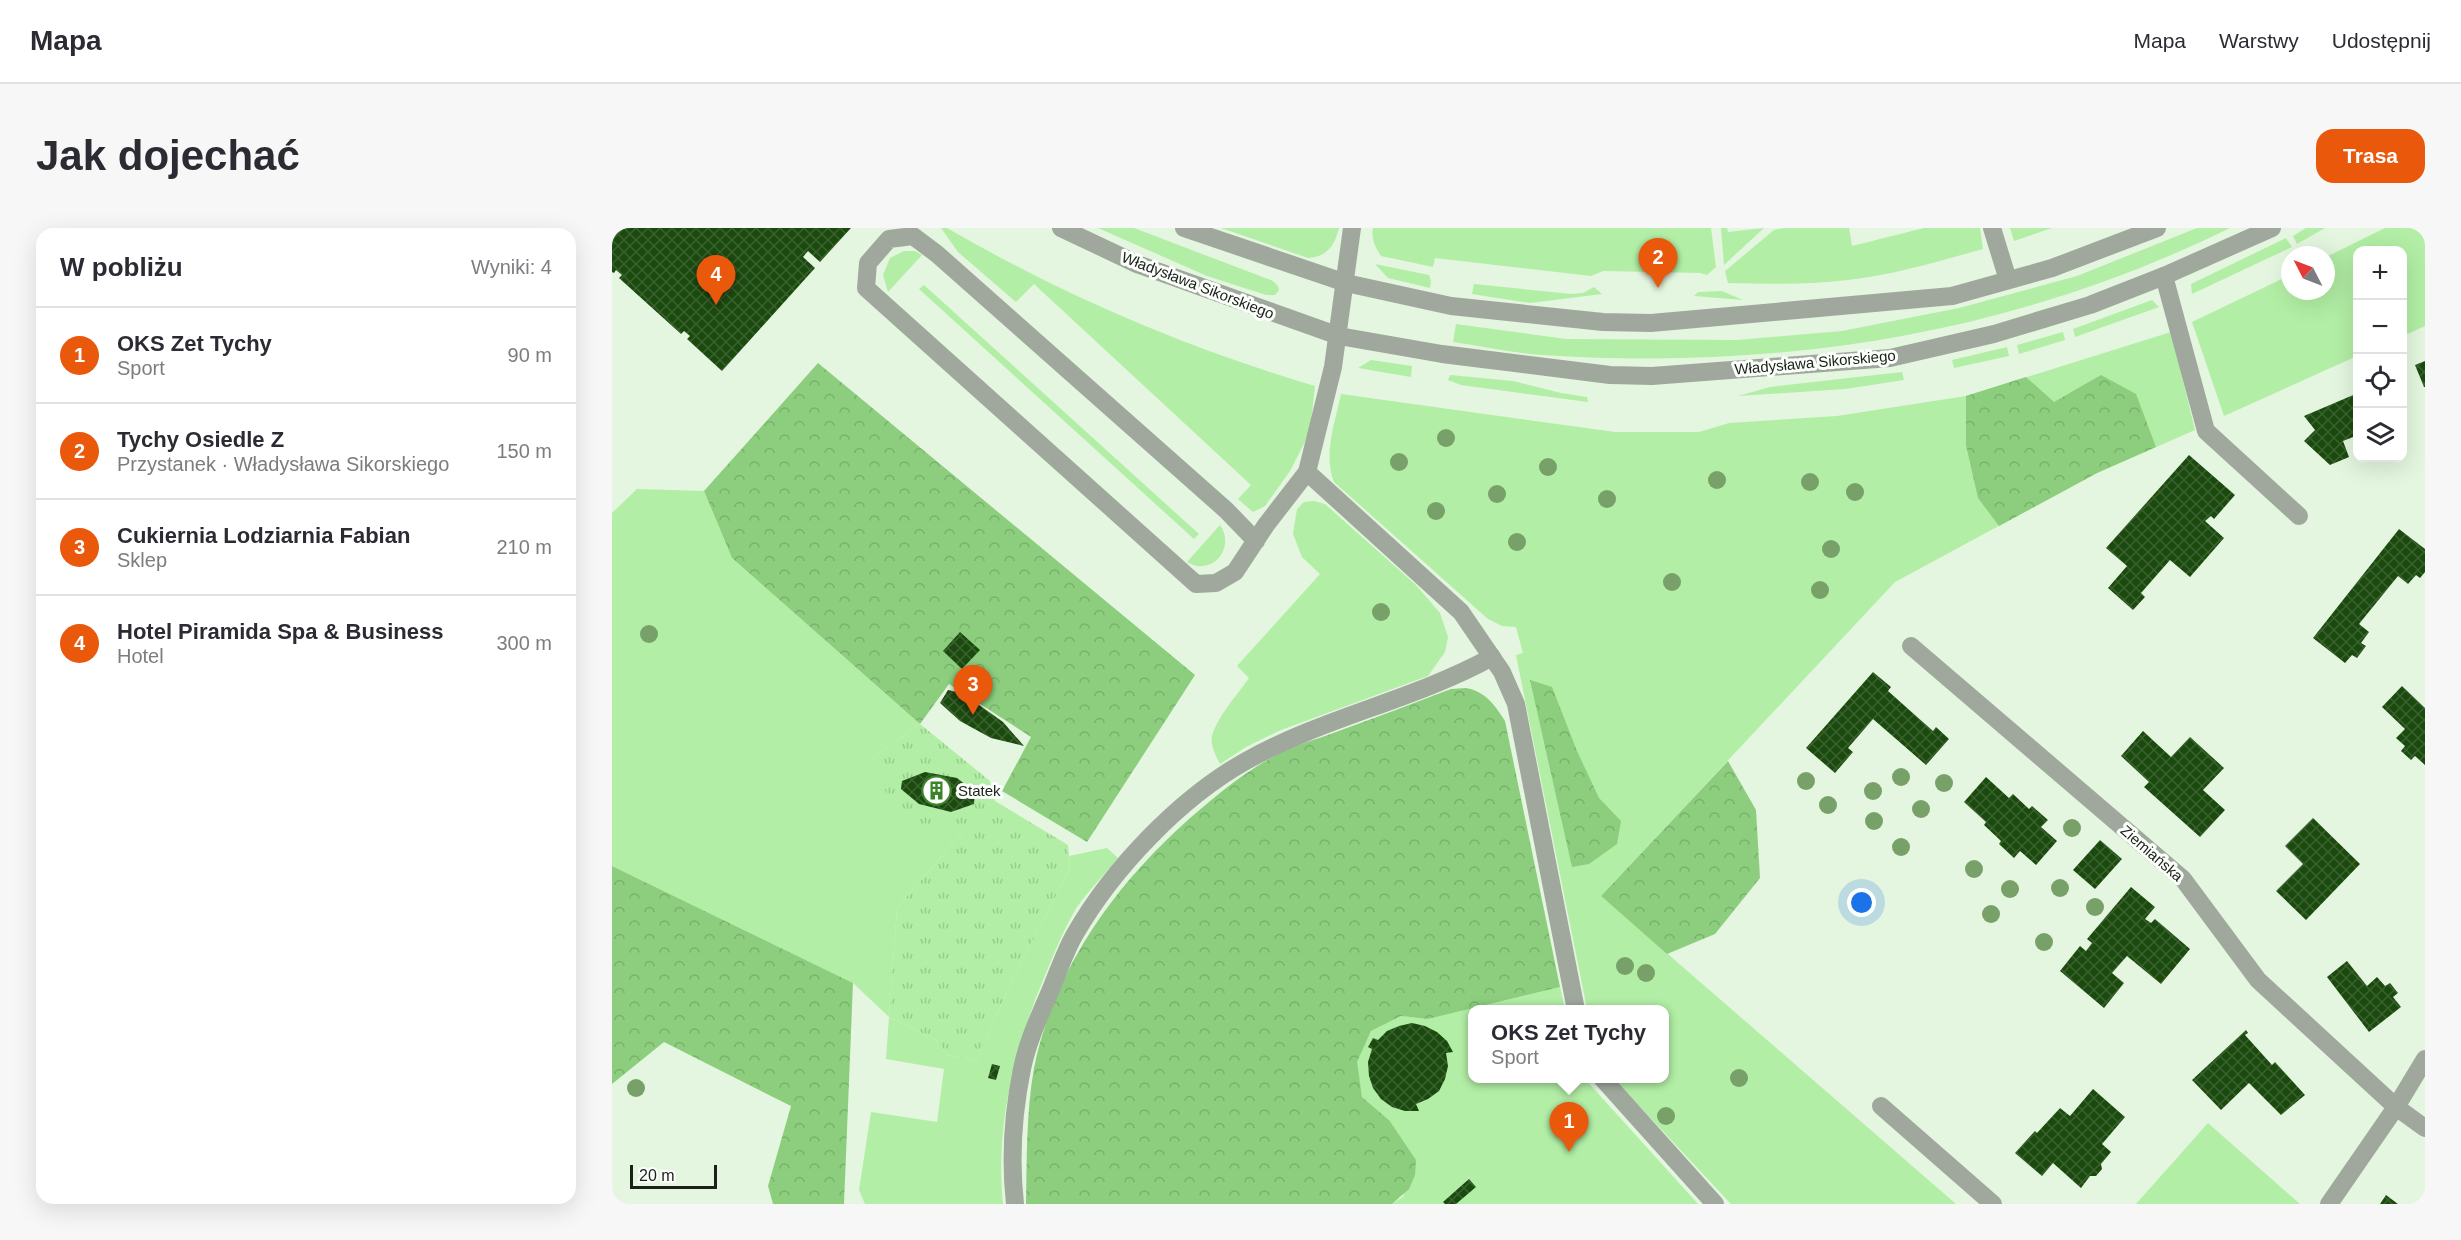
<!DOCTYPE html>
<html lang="pl">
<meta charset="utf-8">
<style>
:root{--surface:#fff;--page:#f7f7f7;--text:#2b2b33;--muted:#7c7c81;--line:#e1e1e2;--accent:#ea580c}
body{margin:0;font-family:Arial,sans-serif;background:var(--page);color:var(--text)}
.controls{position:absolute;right:18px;top:18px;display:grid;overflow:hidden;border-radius:12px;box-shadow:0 6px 24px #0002}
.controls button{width:54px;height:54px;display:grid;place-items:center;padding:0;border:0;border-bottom:2px solid var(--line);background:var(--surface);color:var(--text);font:30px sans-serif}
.compass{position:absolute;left:1669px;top:18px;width:54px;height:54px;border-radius:50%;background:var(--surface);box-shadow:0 6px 24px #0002;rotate:312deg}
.scale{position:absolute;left:18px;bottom:15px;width:87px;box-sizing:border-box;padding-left:6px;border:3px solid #1a2119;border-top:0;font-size:16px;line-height:21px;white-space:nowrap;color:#1a2119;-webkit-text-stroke:4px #fbfefa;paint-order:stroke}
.you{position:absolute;left:1250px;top:675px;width:21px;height:21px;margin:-15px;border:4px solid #fff;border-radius:50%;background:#1a73e8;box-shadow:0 0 0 9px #1a73e833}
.badge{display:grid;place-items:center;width:39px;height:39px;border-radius:50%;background:var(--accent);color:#fff;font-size:20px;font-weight:700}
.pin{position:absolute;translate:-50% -50px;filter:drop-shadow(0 2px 3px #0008)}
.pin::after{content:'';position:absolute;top:32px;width:21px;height:18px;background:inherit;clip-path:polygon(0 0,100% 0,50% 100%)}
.popup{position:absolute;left:856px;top:777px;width:201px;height:78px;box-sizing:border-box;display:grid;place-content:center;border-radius:12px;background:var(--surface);filter:drop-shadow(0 2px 4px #0005);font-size:20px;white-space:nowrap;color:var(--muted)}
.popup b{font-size:22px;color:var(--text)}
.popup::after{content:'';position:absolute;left:50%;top:100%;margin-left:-12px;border:12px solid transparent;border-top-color:var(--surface)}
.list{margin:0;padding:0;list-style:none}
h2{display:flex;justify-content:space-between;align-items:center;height:78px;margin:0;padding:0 24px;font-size:26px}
h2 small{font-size:20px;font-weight:400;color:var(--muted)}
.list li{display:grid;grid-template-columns:39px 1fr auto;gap:18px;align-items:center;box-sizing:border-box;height:96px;padding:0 24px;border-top:2px solid var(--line)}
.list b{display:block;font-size:22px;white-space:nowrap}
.list p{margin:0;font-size:20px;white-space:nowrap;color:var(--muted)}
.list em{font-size:20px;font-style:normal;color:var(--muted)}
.icon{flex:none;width:33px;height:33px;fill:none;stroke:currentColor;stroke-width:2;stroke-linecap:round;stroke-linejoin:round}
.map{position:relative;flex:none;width:1813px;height:976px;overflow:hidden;border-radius:18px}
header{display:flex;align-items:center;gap:36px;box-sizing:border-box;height:84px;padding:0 30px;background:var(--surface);border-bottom:2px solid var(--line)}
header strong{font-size:28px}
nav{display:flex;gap:33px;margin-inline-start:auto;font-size:21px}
.intro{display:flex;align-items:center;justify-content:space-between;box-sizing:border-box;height:144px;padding:0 36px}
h1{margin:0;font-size:42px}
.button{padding:15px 27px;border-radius:18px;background:var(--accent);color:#fff;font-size:21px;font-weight:700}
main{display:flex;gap:36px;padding:0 36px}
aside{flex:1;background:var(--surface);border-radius:18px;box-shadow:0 6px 24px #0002}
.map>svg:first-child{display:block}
</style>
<header>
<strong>Mapa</strong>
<nav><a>Mapa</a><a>Warstwy</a><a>Udostępnij</a></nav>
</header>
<div class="intro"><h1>Jak dojechać</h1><a class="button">Trasa</a></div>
<main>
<aside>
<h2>W pobliżu<small>Wyniki: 4</small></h2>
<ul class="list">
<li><span class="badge">1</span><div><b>OKS Zet Tychy</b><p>Sport</p></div><em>90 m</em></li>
<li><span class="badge">2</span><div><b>Tychy Osiedle Z</b><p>Przystanek · Władysława Sikorskiego</p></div><em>150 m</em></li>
<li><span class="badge">3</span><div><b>Cukiernia Lodziarnia Fabian</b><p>Sklep</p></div><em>210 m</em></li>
<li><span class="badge">4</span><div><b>Hotel Piramida Spa &amp; Business</b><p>Hotel</p></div><em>300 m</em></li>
</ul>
</aside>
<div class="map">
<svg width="1813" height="976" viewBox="0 0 1813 976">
<defs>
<pattern id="forest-crowns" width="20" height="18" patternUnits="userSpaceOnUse" patternTransform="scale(1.5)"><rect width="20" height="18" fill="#8cce7e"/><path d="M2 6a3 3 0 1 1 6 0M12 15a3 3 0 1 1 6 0" fill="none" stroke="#78b16c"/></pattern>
<pattern id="park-tufts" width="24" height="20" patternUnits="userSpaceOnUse" patternTransform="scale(1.5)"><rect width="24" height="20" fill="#b2eea5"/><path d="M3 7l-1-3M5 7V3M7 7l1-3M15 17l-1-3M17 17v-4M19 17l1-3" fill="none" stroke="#98cc8d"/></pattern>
<pattern id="building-cross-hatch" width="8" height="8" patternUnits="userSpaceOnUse" patternTransform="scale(1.5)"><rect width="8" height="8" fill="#1b4a0e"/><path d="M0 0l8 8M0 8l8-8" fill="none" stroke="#3b6130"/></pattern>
</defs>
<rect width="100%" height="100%" fill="#e4f6df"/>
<!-- grass -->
<g fill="#b2eea5">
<path d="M329 0H335C451 67 574 120 703 158L698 204 678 243 653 278 641 284 626 271 639 257 422 56 404 74 346 24Z"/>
<path d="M486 0H522L661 53 666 58 667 62 663 67H654L595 48Z"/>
<path d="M609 0H727C723 17 715 29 696 30Z"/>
<path d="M761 0H1099L1104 39 1095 47 1088 45 991 43 979 48 823 30 821 39 769 28C763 19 759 11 761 0Z"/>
<path d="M1109 0H1115L1116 4 1152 0 1112 37Z"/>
<path d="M1172 0H1237L1240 18 1312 0H1368L1371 21C1327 33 1282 47 1236 52 1196 57 1156 56 1116 55L1113 43 1162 2Z"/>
<path d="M1398 0H1440L1402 13Z"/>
<path d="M1585 0H1618C1402 106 1169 143 930 127 900 125 870 118 841 114L844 96 954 111 1125 112 1230 103 1347 80 1465 48Z"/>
<path d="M1694 0H1713L1685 16 1681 8Z"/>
<path d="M1773 0H1813V98L1791 108 1790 22H1746L1745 128 1612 188 1580 94 1678 47V63H1714V29Z"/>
<path d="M1674 10 1680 19 1580 66 1579 56Z"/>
<path d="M292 23H303L310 27 276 64 271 47 278 30Z"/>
<path d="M763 36 817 47 819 53 818 60 776 50Z"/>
<path d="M862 56 959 66 971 65 982 59 990 66 918 75 860 66Z"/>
<path d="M312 57 587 306 582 311 307 61Z"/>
<path d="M1110 63 1131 72 1082 68 1086 64Z"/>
<path d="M1540 72 1547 79 1463 109 1461 101Z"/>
<path d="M1451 104 1453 112 1407 126 1405 117Z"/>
<path d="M1559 104 1583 202 1485 245 1283 354 989 668 1344 976H1119L1002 851 1053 850V782L975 781 904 427 911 425 904 399 890 398 876 391 722 254C711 226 723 195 729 166L1003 204H1087L1117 195 1225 188 1354 168Z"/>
<path d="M1395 119 1397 128 1342 140 1340 132Z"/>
<path d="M759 132 800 138 799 149 746 140Z"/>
<path d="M1290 144 1292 152 1233 161 1126 168 1158 159Z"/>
<path d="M838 147 901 153 949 165 975 169 976 174 849 157 836 152Z"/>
<path d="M25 261 92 263 120 330 308 496 258 532 351 604 285 680 277 789 324 812 335 827 364 833 399 755 458 640 457 628 495 620 506 630C493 646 477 662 465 679 453 699 443 723 434 745 403 818 383 896 391 976H253L247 962 259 884 325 894 332 841 274 831 277 789 241 755 0 638V285Z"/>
<path d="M702 273 713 276 804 357 828 385 836 409 833 424 816 448 669 502 634 519 608 536C604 528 598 517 600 508 605 489 626 466 637 450L625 438 708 346 690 329 681 306 685 281 692 274Z"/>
<path d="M608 297C624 320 600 349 575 334Z"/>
<path d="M948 759 953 781 861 782V850L973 851 1086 976H780L792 968 777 892 750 869 744 834 759 803 789 788 816 791Z"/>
<path d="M1596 895 1688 976H1524Z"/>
</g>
<!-- forest -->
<g fill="url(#forest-crowns)">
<path d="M206 135 583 447 475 614 390 563 419 509 337 456 308 496 120 330 92 263Z"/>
<path d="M1489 147 1524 166 1544 219 1485 245 1387 298 1366 270 1354 217V168L1414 149 1442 174Z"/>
<path d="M918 452 940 459 965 523 987 570 1009 593 1005 616 977 636 960 639Z"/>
<path d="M854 460C874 464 882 476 893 493L948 759 816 791 789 788 759 803 745 834 750 869 777 892 804 932 803 947 797 961 780 976H414C415 931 414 885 422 840 443 735 510 647 591 579 615 559 641 538 669 525 686 516 706 511 724 504 762 490 800 476 839 461Z"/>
<path d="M1116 533 1144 582 1148 650 1103 706 1055 726 989 668Z"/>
<path d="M0 638 241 755 232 976H161L156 958 179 878 52 814 0 856Z"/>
</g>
<!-- park -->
<path fill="url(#park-tufts)" d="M308 496 378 553 383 573 456 617 458 640 399 755 364 833 335 827 324 812 277 789 285 680 351 604H294L258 532Z"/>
<!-- building -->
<g fill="url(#building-cross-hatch)">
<path d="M0 0H239L208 34 196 23 191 29 203 40 110 143 75 111 78 108 72 103 69 106 7 50 10 47 4 42 2 45 0 44Z"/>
<path d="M1813 133V159H1812L1803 137Z"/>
<path d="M1746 165V207L1731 213 1737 229 1718 237 1692 213 1703 202 1692 188Z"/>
<path d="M1577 227 1623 267 1602 291 1599 288 1593 293 1612 310 1578 349 1558 332 1529 365 1533 369 1521 382 1496 360 1515 338 1494 320Z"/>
<path d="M1787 301 1813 321V344L1808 350 1804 347 1796 356 1786 348 1747 396 1757 404 1749 415 1754 418 1745 430 1740 427 1733 435 1701 410Z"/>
<path d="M348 404 368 422 350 441 331 423Z"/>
<path d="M1261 444 1279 459 1276 463 1321 503 1324 499 1337 511 1314 537 1261 491 1236 520 1241 524 1223 545 1194 520Z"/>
<path d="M1790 458 1813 480V537L1803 528 1799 532 1789 523 1793 518 1784 510 1793 501 1770 479Z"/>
<path d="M336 462 345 464 363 474 391 494 412 518 379 510 348 493 328 475Z"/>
<path d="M1531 503 1559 529 1578 509 1612 540 1591 562 1613 582 1588 609 1532 559 1537 554 1509 528Z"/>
<path d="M313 544 345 550 363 564 362 576 339 584 307 576 289 561 290 553Z"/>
<path d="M1374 549 1397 570 1401 566 1417 581 1420 578 1436 592 1429 599 1445 613 1424 637 1408 623 1402 630 1387 616 1389 613 1372 597 1374 594 1352 574Z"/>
<path d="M1701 590 1748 636 1694 692 1664 663 1691 636 1673 618Z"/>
<path d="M1488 612 1510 631 1483 661 1461 642Z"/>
<path d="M1519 659 1543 679 1533 691 1539 695 1543 691 1578 721 1549 756 1515 728 1500 745 1512 755 1492 780 1448 743 1468 718 1474 723 1480 715 1475 711Z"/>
<path d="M1735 733 1755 758 1765 749 1773 758 1778 755 1786 765 1781 769 1789 779 1757 804 1715 749Z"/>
<path d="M800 795 813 798 825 804 835 813 841 824 834 825 836 838 833 851 827 863 816 871 804 876 807 883H793L780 879 769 871 761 860 757 848 756 834 760 821 756 819 761 810 766 812 775 803 787 798Z"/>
<path d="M1634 802 1636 805 1633 807 1660 837 1663 834 1693 867 1669 887 1637 855 1609 882 1580 852Z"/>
<path d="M380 836 388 838 384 852 376 850Z"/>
<path d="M1481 861 1513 889 1490 916 1499 924 1489 936 1490 941 1484 948H1478L1469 960 1441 935 1430 948 1403 925 1423 903 1425 905 1448 880 1458 888Z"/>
<path d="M857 951 864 959 844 976H833L831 974Z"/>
<path d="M1774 967 1786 976H1768Z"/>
</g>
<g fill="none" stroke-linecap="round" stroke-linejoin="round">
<!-- minor -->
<g stroke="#a0a89e" stroke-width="18">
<path d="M449 0 525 36 727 108 830 126 998 147 1040 148 1278 130 1382 106 1478 77 1552 48 1660 0"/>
<path d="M572 0 734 55 839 78 991 94 1039 95 1340 68 1440 40 1545 0"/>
<path d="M740 0 721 139 695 244 849 384 890 444 904 476 964 782"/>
<path d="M1380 0 1396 52"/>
<path d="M1552 48 1594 203 1687 288"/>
<path d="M644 313 614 282 325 26 301 8 277 11 256 35 254 60 584 356 604 355 623 344 654 297 695 244"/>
<path d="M1299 418 1571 651 1646 752 1784 879 1813 831"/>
<path d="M990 850 1103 976"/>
<path d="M1269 878 1381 976"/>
<path d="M403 976C398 931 401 885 410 841 415 816 426 791 436 768 445 748 452 725 463 706 501 640 568 570 634 533 712 489 802 472 880 429"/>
<path d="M1717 976 1784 879 1813 900"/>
</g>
</g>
<!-- trees -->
<g fill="#77a169">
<circle cx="834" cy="210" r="9"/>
<circle cx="787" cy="234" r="9"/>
<circle cx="936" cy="239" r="9"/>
<circle cx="1105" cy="252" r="9"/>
<circle cx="1198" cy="254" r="9"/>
<circle cx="1243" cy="264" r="9"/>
<circle cx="885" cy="266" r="9"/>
<circle cx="995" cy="271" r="9"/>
<circle cx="824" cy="283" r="9"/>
<circle cx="905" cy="314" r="9"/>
<circle cx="1219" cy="321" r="9"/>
<circle cx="1060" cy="354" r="9"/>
<circle cx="1208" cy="362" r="9"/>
<circle cx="769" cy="384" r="9"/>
<circle cx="37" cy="406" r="9"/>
<circle cx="1289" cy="549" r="9"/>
<circle cx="1194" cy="553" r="9"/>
<circle cx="1332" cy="555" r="9"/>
<circle cx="1261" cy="563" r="9"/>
<circle cx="1216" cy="577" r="9"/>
<circle cx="1309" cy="581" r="9"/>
<circle cx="1262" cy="593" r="9"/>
<circle cx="1460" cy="600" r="9"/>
<circle cx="1289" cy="619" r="9"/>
<circle cx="1362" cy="641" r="9"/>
<circle cx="1448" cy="660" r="9"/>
<circle cx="1398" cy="661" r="9"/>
<circle cx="1483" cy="679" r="9"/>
<circle cx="1379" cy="686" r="9"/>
<circle cx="1432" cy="714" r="9"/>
<circle cx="1013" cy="738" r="9"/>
<circle cx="1034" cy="745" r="9"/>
<circle cx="1127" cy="850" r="9"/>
<circle cx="24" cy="860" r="9"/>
<circle cx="1054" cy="888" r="9"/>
</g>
<!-- icons -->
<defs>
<symbol id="building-ring" viewBox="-11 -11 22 22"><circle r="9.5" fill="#fbfefa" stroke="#3b8329" stroke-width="1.5"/><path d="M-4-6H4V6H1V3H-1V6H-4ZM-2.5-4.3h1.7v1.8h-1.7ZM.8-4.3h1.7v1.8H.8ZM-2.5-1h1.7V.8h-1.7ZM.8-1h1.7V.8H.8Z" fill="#3b8329"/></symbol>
</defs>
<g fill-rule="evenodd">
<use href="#building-ring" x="308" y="546" width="33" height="33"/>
</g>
<g text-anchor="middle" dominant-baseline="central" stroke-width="6" stroke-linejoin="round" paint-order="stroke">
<!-- street labels -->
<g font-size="15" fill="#1a2119" stroke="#fbfefa">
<text transform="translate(586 57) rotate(21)">Władysława Sikorskiego</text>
<text transform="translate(1203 134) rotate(-5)">Władysława Sikorskiego</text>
<text transform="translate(1540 625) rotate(41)">Ziemiańska</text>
</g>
<!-- poi labels -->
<g font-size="15" fill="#1a2119" stroke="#fbfefa" text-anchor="start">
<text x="346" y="562">Statek</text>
</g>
</g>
</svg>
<div class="controls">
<button>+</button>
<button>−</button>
<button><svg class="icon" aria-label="locate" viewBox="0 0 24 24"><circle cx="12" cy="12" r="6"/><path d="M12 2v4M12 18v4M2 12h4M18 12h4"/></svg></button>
<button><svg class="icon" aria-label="layers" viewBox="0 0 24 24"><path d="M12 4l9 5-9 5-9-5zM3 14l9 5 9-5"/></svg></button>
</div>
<svg class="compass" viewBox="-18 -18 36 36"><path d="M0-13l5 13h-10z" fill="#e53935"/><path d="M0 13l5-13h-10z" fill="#7c7c81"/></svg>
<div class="scale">20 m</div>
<div class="you"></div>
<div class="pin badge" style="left:957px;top:924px">1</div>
<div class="popup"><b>OKS Zet Tychy</b>Sport</div>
<div class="pin badge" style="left:1046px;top:60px">2</div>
<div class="pin badge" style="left:361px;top:487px">3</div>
<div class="pin badge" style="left:104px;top:77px">4</div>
</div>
</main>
